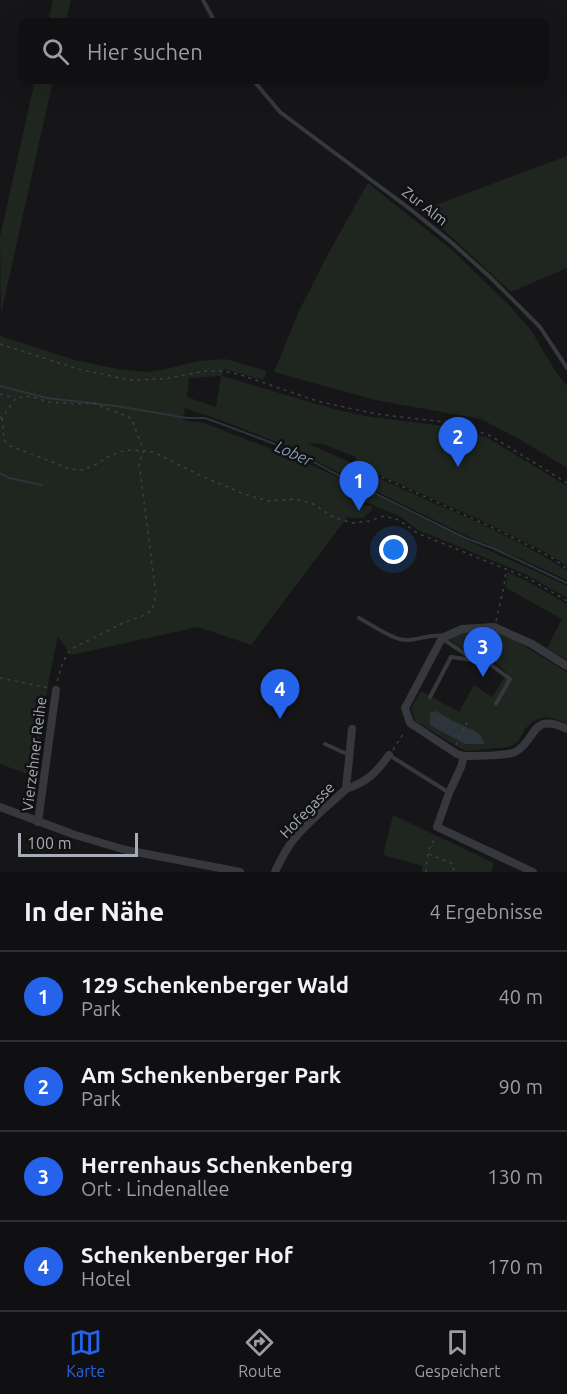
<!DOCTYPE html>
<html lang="de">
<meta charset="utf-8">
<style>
:root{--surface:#101012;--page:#1e1e20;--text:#f1f3f6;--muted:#9c9d9f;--line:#303032;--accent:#2563eb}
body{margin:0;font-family:Ubuntu,sans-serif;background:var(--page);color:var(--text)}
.scale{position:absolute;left:18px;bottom:15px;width:120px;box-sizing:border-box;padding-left:6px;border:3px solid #a8adb8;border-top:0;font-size:16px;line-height:21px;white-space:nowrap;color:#a8adb8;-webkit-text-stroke:4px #111113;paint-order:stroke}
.you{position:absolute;left:394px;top:550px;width:21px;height:21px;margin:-15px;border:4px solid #fff;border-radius:50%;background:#1a73e8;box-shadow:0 0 0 9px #1a73e833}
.badge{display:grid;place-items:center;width:39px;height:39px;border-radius:50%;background:var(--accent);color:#fff;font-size:20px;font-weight:700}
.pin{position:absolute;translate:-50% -50px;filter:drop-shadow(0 2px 3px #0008)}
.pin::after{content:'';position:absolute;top:32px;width:21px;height:18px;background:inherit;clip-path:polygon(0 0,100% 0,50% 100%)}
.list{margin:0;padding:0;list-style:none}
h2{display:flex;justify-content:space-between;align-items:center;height:78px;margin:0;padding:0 24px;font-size:26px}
h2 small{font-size:20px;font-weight:400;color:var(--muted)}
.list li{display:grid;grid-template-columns:39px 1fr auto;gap:18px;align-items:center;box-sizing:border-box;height:90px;padding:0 24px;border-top:2px solid var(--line)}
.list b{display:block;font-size:22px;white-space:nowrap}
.list p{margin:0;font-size:20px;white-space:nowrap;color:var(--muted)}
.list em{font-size:20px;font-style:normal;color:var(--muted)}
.icon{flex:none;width:33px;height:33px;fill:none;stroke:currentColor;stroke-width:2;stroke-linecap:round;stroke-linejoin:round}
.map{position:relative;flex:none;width:567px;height:872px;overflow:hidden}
.search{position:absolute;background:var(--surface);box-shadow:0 6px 24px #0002;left:18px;right:18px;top:18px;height:66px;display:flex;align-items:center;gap:15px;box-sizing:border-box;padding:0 21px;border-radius:12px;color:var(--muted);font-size:22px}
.sheet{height:438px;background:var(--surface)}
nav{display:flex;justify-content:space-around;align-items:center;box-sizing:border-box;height:84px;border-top:2px solid var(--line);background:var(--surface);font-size:16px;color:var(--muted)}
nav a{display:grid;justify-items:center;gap:3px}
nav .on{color:var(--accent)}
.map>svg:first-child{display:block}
</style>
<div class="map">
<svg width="567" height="872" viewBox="0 0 567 872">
<rect width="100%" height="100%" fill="#161618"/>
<!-- green -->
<g fill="#1e261f" fill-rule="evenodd">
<path d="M53 0H71L66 22H48Z"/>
<path d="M35 80H53L1 314 0 237Z"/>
<path d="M567 156V268L511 292 422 210Z"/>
<path d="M368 183 452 250 510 306 531 330 554 369 567 386V468L521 440 481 419 375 400 274 372 299 311 328 254Z"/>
<path d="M0 336 75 360 118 369 146 372 166 369 198 361 225 359 267 371 263 380 224 369 222 376 341 411 371 417 452 427 486 437 567 486V566L547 553 478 519 375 473 369 470 368 473C434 505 506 530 567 571V580L519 558 469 537 331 469 297 450 228 423 185 408 183 420 204 423 305 462 359 487 470 542 555 580 567 586V598L525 574 418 530 399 516 361 500 357 506H371L372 507V510L363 518H349L348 516 251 645 198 627 71 655 58 637 50 674 33 776 0 764ZM221 376 216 407 187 397 189 378ZM320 443 356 457 354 464 309 444Z"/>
<path d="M507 572 527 581 567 604V660L547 648 562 619 506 588Z"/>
<path d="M480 631 494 632 513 639 567 672V724L555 719 545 717 533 721 525 729 518 742 509 747 465 751 415 721 411 708 421 691 459 712 474 685 492 697 507 673 491 658C473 659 463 649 449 639L463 632Z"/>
<path d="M393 815 494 863 491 872H421L423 866 383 855Z"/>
</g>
<!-- water -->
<path fill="#2c353c" d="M436 711 453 721 475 731 481 736 485 744H465L430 725V713Z"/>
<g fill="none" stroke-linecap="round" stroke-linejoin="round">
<!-- stream -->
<g stroke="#2c353c" stroke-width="2">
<path d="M0 386 47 398 116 406 187 418H205L227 426 296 452 332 472 465 538 495 549 567 583"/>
<path d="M0 473 9 478 42 485"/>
</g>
<!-- path -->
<g stroke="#3d3f44" stroke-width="1.5" stroke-dasharray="3 4.5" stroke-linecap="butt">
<path d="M0 344 78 369 129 380 164 379 206 371H222L238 374 317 401 376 414 453 423 491 436 567 483"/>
<path d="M0 394 15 398"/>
<path d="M0 417 2 418 16 398 30 396 49 402 77 404 93 403 131 418 144 451 154 452 197 474 244 494 268 501 296 499 313 504 333 517 352 523 369 521 384 516 399 520 417 533 528 578 567 601"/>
<path d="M2 418 4 440 10 446 29 453 70 469 83 470 95 465 109 456 126 450 144 451 139 463 156 595 152 610 142 616 125 622 71 649C63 659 60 670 57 683"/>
<path d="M375 474 502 532 551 557 567 569"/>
<path d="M496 621 504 586 506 569"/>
<path d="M0 678 49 688"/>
<path d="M456 745 467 722"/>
<path d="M393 750 405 731"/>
<path d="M429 854 453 864 454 866 453 872"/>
<path d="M426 872C427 860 427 846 437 837"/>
</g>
<!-- lane -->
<g stroke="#37383d" stroke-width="4">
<path d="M203 0 215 22"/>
<path d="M253 80 280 112 410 209 451 242 490 277 540 327 567 368"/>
<path d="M359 618C371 624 394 641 407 640 420 640 432 633 445 636"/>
<path d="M443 639 474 660 487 662 510 679 496 704"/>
<path d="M430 697 451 657 473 660"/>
<path d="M325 744 349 755"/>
<path d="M389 755 448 792"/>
</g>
<!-- street -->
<g stroke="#37383d" stroke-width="8">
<path d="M567 666 532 644 494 627 462 629 442 638 405 708 410 723 457 754 464 756C475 756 507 756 515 752 537 741 530 711 567 729"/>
<path d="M464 756 461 767 449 793 437 827 533 872"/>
<path d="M346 789C367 782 376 773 389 755"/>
<path d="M0 807 75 835 126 850 240 872"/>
<path d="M38 822 56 690"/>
<path d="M275 872C280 861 286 849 294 839 309 821 329 805 346 789L352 729"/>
</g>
</g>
<g text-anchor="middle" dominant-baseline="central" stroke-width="5" stroke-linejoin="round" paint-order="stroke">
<!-- street labels -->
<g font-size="15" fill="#a8adb8" stroke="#111113">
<text transform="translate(425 206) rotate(38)">Zur Alm</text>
<text transform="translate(34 754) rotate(-83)">Vierzehner Reihe</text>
<text transform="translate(307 810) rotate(-46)">Hofegasse</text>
</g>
<!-- water labels -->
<g font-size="16" font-style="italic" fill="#7f9bb3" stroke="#111113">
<text transform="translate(294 453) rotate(24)">Lober</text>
</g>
</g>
</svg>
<div class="scale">100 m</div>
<div class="you"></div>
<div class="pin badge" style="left:359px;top:511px">1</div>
<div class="pin badge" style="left:458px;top:467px">2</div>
<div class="pin badge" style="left:483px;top:677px">3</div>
<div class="pin badge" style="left:280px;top:719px">4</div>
<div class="search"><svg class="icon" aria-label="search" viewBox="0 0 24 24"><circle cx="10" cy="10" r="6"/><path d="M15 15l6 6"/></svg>Hier suchen</div>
</div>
<section class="sheet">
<h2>In der Nähe<small>4 Ergebnisse</small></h2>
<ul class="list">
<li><span class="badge">1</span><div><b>129 Schenkenberger Wald</b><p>Park</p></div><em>40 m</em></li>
<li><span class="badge">2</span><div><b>Am Schenkenberger Park</b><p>Park</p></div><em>90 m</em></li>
<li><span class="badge">3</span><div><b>Herrenhaus Schenkenberg</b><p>Ort · Lindenallee</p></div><em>130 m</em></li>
<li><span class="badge">4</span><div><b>Schenkenberger Hof</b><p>Hotel</p></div><em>170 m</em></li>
</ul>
</section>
<nav>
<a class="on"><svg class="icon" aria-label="map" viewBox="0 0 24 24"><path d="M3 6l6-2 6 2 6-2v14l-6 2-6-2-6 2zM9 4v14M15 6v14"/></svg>Karte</a>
<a><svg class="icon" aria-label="directions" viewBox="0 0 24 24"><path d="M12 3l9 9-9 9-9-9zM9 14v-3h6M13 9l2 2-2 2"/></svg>Route</a>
<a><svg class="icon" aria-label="saved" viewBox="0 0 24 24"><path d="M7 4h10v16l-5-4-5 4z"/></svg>Gespeichert</a>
</nav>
